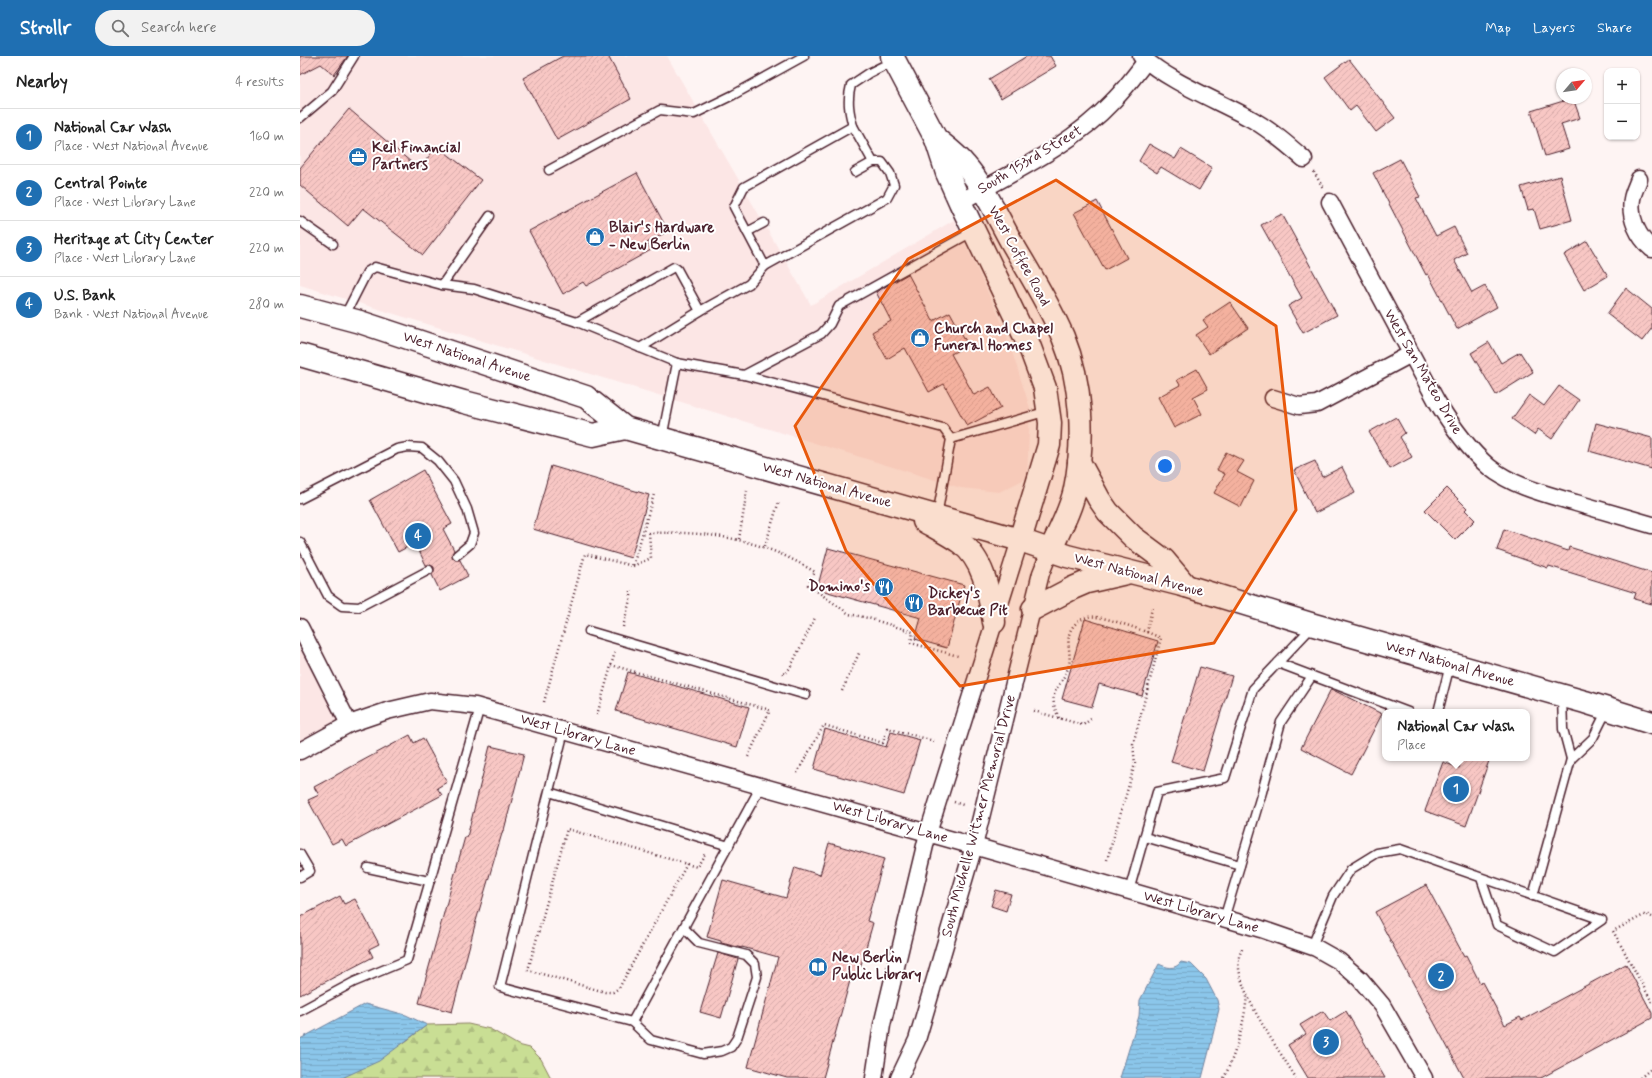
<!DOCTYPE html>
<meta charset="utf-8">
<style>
:root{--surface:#fff;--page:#f2f2f2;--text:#222;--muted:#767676;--line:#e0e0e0;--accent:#1f6fb2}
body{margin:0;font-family:Mynerve,sans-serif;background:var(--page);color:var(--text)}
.controls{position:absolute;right:12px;top:12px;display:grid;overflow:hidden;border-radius:8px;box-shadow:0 1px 3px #0004}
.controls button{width:36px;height:36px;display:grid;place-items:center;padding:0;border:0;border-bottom:1px solid var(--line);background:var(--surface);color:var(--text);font:20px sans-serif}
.compass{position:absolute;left:1256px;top:12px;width:36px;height:36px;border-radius:50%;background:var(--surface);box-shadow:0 1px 3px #0004;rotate:61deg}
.you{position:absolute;left:865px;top:410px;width:14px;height:14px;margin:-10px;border:3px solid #fff;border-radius:50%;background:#1a73e8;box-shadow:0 0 0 6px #1a73e833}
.badge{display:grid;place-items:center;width:26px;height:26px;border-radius:50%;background:var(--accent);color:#fff;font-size:13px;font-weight:700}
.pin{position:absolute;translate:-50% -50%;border:2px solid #fff;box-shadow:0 1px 4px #0006}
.popup{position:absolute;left:1082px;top:653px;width:148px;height:52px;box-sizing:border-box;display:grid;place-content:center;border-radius:8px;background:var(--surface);filter:drop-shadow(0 1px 3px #0005);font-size:13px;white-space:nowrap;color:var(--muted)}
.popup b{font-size:15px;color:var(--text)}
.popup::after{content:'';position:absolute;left:50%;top:100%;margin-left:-8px;border:8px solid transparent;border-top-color:var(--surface)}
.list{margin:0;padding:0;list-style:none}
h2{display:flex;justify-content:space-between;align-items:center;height:52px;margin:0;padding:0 16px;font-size:17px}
h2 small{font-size:13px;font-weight:400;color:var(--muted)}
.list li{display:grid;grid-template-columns:26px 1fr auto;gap:12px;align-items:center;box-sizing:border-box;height:56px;padding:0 16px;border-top:1px solid var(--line)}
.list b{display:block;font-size:15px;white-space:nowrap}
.list p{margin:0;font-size:13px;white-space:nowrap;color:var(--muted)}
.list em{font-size:13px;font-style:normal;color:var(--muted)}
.icon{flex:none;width:22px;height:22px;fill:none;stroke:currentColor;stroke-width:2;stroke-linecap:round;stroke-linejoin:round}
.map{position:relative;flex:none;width:1352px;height:1022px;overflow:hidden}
header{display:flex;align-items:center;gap:24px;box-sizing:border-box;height:56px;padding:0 20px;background:var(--accent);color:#fff}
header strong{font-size:19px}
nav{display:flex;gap:22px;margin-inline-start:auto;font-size:14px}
.search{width:280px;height:36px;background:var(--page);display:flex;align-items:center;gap:10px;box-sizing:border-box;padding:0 14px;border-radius:22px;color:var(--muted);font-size:15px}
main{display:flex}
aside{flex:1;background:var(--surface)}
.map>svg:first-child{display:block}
</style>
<header>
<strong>Strollr</strong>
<div class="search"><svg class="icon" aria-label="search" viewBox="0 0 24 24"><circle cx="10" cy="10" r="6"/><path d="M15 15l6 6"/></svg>Search here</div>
<nav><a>Map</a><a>Layers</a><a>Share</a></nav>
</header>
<main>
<aside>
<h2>Nearby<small>4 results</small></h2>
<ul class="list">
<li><span class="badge">1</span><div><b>National Car Wash</b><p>Place · West National Avenue</p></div><em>160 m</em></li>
<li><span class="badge">2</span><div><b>Central Pointe</b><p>Place · West Library Lane</p></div><em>220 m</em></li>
<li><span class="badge">3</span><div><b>Heritage at City Center</b><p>Place · West Library Lane</p></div><em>220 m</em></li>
<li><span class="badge">4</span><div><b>U.S. Bank</b><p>Bank · West National Avenue</p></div><em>280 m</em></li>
</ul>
</aside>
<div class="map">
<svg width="1352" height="1022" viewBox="0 0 1352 1022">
<defs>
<pattern id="forest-firs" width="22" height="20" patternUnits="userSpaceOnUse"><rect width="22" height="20" fill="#c9de94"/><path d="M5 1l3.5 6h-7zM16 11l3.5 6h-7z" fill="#aebe80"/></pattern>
<pattern id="water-rules" width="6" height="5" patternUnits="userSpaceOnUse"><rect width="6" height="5" fill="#8bc6ea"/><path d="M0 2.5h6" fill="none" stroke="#79aac9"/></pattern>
<pattern id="building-hatch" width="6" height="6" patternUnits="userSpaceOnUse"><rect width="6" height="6" fill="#f8c7c4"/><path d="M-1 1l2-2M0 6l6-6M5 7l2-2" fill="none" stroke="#d6aaa9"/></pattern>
</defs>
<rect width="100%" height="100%" fill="#fef4f3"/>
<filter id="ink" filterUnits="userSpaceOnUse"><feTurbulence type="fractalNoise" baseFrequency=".025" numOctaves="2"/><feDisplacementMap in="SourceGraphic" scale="8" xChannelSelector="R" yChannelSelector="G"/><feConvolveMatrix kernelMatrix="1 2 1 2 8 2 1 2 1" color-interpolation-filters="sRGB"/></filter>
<g filter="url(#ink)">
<!-- built -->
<g fill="#fce6e5">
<path d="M0 0H367L511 249 654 164 704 271 730 352 727 422 699 436 661 432 0 229Z"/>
<path d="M0 569 49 668 0 695Z"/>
</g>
<!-- forest -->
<path fill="url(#forest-firs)" stroke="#8a7e60" d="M168 968 190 973 218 989 230 992 241 1003 251 1022H42L105 986 127 969Z"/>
<!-- water -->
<g fill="url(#water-rules)" stroke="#71839e">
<path d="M881 906 891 908 906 923 917 944 919 953 909 995 902 1022H820L839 960 840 944 859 908C867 912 875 914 881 906Z"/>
<path d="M65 948 106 959 127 969 79 1005 42 1022H0V983Z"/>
</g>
<!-- building -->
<g fill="url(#building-hatch)" stroke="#4a1f2b">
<path d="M0 0H48L34 19 21 8 0 19Z"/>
<path d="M263 0H308L331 43 257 84 223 22Z"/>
<path d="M727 0H750L756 10 701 43 689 23Z"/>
<path d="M1049 3 1095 62 1076 76 1056 50 1050 55 1025 21Z"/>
<path d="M1273 42 1280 62 1261 68 1269 93 1245 100 1231 55Z"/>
<path d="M49 53 119 113 137 90 181 124 123 199 63 152 48 170 0 129V112Z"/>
<path d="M849 88 875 103 881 93 912 112 899 134 861 111 857 117 839 105Z"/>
<path d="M1100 103 1120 141 1116 142 1136 180 1154 171 1167 197 1154 204 1172 237 1185 230 1197 251 1157 273 1128 218 1126 219 1073 117Z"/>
<path d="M337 117 368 175 347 187 351 194 286 230 283 226 263 238 229 175Z"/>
<path d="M1260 120 1272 164 1240 173 1234 153 1228 154 1221 131Z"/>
<path d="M797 145 827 202 805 214 774 157Z"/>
<path d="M982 158 1037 259 1003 277 988 250 1002 242 961 169Z"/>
<path d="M1287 185 1308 220 1284 234 1264 199Z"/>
<path d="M608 218 633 265 650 256 668 289 651 298 674 339 690 331 701 352 667 370 644 328 629 336 605 292 587 303 572 276 591 265 576 236Z"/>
<path d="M1326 232 1352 253V272L1342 285 1307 258Z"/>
<path d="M930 246 948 272 909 298 896 279 908 271 903 264Z"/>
<path d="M1189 286 1201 307 1220 296 1233 316 1196 339 1171 297Z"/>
<path d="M897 313 908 333 893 341 902 358 874 372 858 341 880 329 877 324Z"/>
<path d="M1259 330 1279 344 1252 383 1238 373 1234 379 1212 363 1229 339 1244 350Z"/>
<path d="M1096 361 1105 377 1100 381 1112 401 1090 413 1069 376Z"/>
<path d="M1296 367 1352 382V413L1289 395Z"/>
<path d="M926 396 944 405 937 416 954 425 941 451 914 437 925 418 917 414Z"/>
<path d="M1015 405 1022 421 1042 411 1055 437 1015 457 994 414Z"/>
<path d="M251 410 349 439 331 502 233 473Z"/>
<path d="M123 414 152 468 143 473 154 494 152 500 155 504H160L168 520 140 535 132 519 134 515V511L130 509H126L115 487 98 496 70 444Z"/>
<path d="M1147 432 1167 452 1165 454 1175 464 1155 484 1125 454Z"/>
<path d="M1204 473 1268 495 1269 491 1352 517V548L1334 543 1336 537 1249 510 1248 512 1197 494Z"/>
<path d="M528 492 664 529 647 592 615 583 621 562 517 533Z"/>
<path d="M785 563 858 585 842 640 799 628 792 651 762 643Z"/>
<path d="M900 611 932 620 903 715 871 706Z"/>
<path d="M328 616 449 651 437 691 316 655Z"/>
<path d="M1031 633 1082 658 1051 718 1001 692Z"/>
<path d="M525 673 586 691 591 676 620 684 604 739 514 713Z"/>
<path d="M110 679 114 687 123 682 147 726 137 732 142 739 46 790 42 783 32 788 8 744 19 739 14 731Z"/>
<path d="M190 690 224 698 204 774H203L176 865 152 956 119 947 165 781H167Z"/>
<path d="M1162 702H1190L1166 770 1125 755 1143 706 1159 712Z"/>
<path d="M529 787 584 803 567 865 573 867 557 923 551 921 523 1022H487L448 1011 478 901 442 891V892L421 887V885L407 881 423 824 486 842 495 811 520 819Z"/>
<path d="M1126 829 1164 900 1166 899 1180 927 1182 926 1205 969 1220 961 1222 964 1326 908 1352 957V962L1241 1022H1164L1075 856Z"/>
<path d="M696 834 711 838 706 855 691 850Z"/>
<path d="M40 840 44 848 55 843 79 888 69 893 73 901 0 939V861Z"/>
<path d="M418 897 438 903 421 962 400 956Z"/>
<path d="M1023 955 1030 965 1046 955 1085 1022H1008L988 989 1006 978 1000 969Z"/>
</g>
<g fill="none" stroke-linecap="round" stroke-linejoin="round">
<defs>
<g id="lane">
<path d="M0 62 32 35 54 0"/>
<path d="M553 70 573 106"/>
<path d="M249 114 360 54 394 58 433 39 504 0"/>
<path d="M555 116 573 106H582L590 117 594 129 587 142 465 210 434 151 444 131 553 70C549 56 547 44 551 29L569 17 593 5"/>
<path d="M0 165 33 188"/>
<path d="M447 176 464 167"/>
<path d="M142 229 190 160"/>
<path d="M400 255 449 228 465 210"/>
<path d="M44 261 67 216 75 211 142 229 174 233 277 266 377 307"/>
<path d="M277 266 374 211 377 213 400 255 340 292"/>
<path d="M444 319 521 278 530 268 539 250 674 175"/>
<path d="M362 382 377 307 444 319 643 372 651 383 637 460"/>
<path d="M651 383 748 355"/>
<path d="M0 443 97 393 108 391 122 392 138 405 154 425 167 453 174 477 170 488 157 499"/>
<path d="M0 486 28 540 42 550 59 551 129 514"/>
<path d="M289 575 506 639"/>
<path d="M978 607 1108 656"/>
<path d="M1262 640 1263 673 1271 703"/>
<path d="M1138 656 1150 609"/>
<path d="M264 675 200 931 332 966 461 730"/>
<path d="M249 736 429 790"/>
<path d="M845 781 940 809"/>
<path d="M0 798 10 815 0 821"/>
<path d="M68 812 129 825"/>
<path d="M829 835 857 736 925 722 953 633 1013 570"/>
<path d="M1233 840 1271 703 1293 682 1307 654"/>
<path d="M924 863 962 736 981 666 1012 620"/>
<path d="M1012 890 1033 840 1051 813 1077 797 1100 793 1302 864 1255 896 1197 869 1181 822"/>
<path d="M0 955 54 926 107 904 180 651"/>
<path d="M332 966 351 984 403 998 422 995 431 991 437 982 457 921 455 908 446 899 399 887 384 872"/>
</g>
<g id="street">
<path d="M841 0C869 26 919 45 953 64 972 75 988 89 1004 103"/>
<path d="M1339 123C1337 129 1333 136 1332 143 1329 162 1338 181 1352 193"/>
<path d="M660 146C713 116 771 90 813 45 825 33 836 18 846 5"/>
<path d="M1030 146 1136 344C1151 369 1167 392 1189 411 1214 431 1246 438 1276 447 1301 454 1327 462 1352 469"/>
<path d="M973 342 999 350 1017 348 1111 298"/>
<path d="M0 571 49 668"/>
<path d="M0 695 49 668 87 655 130 645 175 650 674 790 961 873 1016 892 1039 905 1060 923 1082 949 1124 1022"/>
<path d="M574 1022 582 969 628 777 720 484"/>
<path d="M599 1022 617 984 674 790 741 517 750 495"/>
</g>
<g id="secondary">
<path d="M592 0 636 83 647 117 660 146 729 289 745 332 750 367 749 389 720 484"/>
<path d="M636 83C646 91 657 99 665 109 685 132 698 162 712 187 730 218 749 248 763 281 782 327 785 384 775 433 771 454 759 475 750 495"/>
<path d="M0 250 60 266 286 341 325 372 720 484 767 500 886 530 1014 569 1285 646 1352 667"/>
<path d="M0 299 164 346 293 379 325 372"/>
<path d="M779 406 799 443 808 456 833 481 864 504 886 530"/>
<path d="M624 465C636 472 650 479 661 487 685 505 689 539 694 566"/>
<path d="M733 553 773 532 787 526 826 517"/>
</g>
</defs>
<!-- lane casing -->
<use href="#lane" stroke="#4a1f2b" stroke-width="11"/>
<!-- street casing -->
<use href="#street" stroke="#4a1f2b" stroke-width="19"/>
<!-- secondary casing -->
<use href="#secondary" stroke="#4a1f2b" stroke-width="25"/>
<!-- path -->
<g stroke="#4a1f2b" stroke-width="2.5" stroke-dasharray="1 3" stroke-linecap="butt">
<path d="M1014 116 1023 132"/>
<path d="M439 483 447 435"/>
<path d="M465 490 479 445"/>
<path d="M333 510 351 502 349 477C412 475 461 483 515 516L508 529 549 558 568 562 613 576 611 587 658 600"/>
<path d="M323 571 331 540V532"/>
<path d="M311 609 470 654 447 703"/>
<path d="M483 617 485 618 490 612 515 562"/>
<path d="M542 635 560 595"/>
<path d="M244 646 285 498 333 510 354 438"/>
<path d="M734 655 783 669 791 663"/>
<path d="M297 659 315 596"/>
<path d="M759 662C746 635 759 635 768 612 772 601 767 590 769 579 771 570 779 563 788 561 798 558 835 572 847 576L852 552"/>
<path d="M497 717 524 669 583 687 587 672 634 685"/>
<path d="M654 746 663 749"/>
<path d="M807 804 835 708 833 688 861 582 847 576"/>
<path d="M387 808 319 932 313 936H305L228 914 267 773 397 811 406 796"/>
<path d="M1352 861 1346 858 1313 875 1352 946"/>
<path d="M942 893C941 896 939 899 939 902 934 933 980 995 996 1022"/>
<path d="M924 1022C936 997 944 968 947 940"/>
<path d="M1340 1022 1352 1012"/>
</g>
<!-- lane -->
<use href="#lane" stroke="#fff" stroke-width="8"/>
<!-- street -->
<use href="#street" stroke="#fff" stroke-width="16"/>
<!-- secondary -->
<use href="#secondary" stroke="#fff" stroke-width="22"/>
</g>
</g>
<!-- marked area -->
<path fill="#e8590c" fill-opacity="0.2" stroke="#e8590c" stroke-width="3" stroke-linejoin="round" d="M756 124 976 270 996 454 914 587 660 630 546 495 495 370 608 203Z"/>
<!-- icons -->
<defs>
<symbol id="office-disc" viewBox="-11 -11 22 22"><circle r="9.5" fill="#1f6fb2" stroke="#fff"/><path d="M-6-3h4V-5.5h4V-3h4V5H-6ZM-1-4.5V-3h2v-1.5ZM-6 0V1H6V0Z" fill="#fff"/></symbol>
<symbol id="shop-disc" viewBox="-11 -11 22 22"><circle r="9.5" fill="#1f6fb2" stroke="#fff"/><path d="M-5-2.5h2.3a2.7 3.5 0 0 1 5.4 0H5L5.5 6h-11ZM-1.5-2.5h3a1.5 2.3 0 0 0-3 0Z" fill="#fff"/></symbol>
<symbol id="restaurant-disc" viewBox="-11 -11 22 22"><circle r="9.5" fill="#1f6fb2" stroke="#fff"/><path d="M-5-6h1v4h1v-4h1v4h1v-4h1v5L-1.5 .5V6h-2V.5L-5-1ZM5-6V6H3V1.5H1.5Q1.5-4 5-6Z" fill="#fff"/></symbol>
<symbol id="library-disc" viewBox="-11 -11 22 22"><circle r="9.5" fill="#1f6fb2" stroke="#fff"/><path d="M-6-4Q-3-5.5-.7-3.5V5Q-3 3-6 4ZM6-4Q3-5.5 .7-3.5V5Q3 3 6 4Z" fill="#fff"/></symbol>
</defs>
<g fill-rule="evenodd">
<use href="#office-disc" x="47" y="90" width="22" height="22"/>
<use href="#shop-disc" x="284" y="170" width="22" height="22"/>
<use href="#shop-disc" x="609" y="271" width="22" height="22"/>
<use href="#restaurant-disc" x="573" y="520" width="22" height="22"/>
<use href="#restaurant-disc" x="603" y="536" width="22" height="22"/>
<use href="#library-disc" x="507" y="900" width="22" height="22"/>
</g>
<g text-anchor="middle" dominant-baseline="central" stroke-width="4" stroke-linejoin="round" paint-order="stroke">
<!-- poi labels -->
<g font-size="15" font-weight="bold" fill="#4a1f2b" stroke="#fff" text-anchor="start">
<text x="72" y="92">Keil Financial<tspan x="72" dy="17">Partners</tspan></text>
<text x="309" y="172">Blair's Hardware<tspan x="309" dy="17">- New Berlin</tspan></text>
<text x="634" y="273">Church and Chapel<tspan x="634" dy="17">Funeral Homes</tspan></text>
<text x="570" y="531" text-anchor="end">Domino's</text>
<text x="628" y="538">Dickey's<tspan x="628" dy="17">Barbecue Pit</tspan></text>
<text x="532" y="902">New Berlin<tspan x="532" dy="17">Public Library</tspan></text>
</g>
<!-- street labels -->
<g font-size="15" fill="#4a1f2b" stroke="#fff">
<text transform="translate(730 104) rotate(-31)">South 153rd Street</text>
<text transform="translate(719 200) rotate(61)">West Coffee Road</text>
<text transform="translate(167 301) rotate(18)">West National Avenue</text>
<text transform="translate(1123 316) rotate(60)">West San Mateo Drive</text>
<text transform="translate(527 429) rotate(16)">West National Avenue</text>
<text transform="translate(839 519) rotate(15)">West National Avenue</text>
<text transform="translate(1150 608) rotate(16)">West National Avenue</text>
<text transform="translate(278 679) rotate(16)">West Library Lane</text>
<text transform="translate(679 760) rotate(-75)">South Michelle Witmer Memorial Drive</text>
<text transform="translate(590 766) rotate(16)">West Library Lane</text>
<text transform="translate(901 856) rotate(16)">West Library Lane</text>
</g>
</g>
</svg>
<div class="controls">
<button>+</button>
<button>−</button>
</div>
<svg class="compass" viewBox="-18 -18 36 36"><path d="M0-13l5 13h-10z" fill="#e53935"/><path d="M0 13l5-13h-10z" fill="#767676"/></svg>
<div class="you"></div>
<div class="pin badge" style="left:1156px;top:733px">1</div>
<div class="popup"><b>National Car Wash</b>Place</div>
<div class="pin badge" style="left:1141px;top:920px">2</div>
<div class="pin badge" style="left:1026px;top:986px">3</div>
<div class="pin badge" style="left:118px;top:480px">4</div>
</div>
</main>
